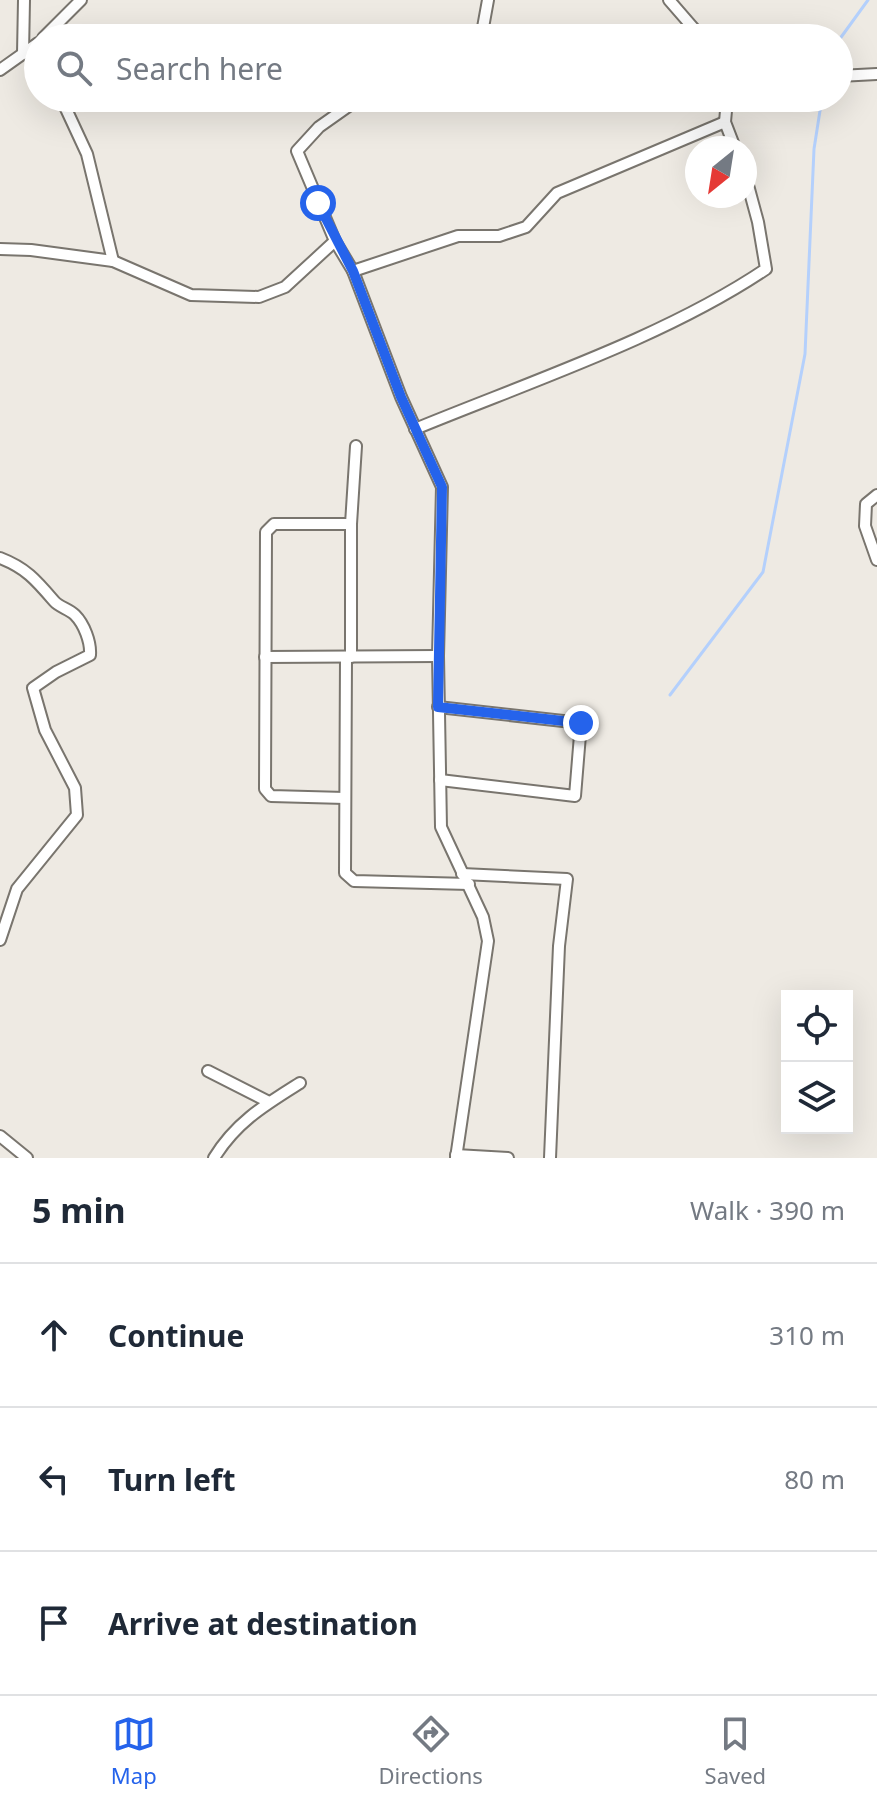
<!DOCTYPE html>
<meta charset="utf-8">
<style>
:root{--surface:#fff;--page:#f6f6f7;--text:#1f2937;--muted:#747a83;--line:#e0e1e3;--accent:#2563eb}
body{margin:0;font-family:"Noto Sans",sans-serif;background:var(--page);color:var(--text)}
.controls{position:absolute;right:24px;bottom:24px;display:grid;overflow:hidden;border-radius:0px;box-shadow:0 8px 32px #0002}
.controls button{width:72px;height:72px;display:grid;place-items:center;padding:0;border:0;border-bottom:2px solid var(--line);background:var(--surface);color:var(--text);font:40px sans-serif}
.compass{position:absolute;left:685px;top:136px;width:72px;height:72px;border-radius:50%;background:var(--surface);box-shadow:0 8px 32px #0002;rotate:210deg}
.stop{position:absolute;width:24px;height:24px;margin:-18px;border:6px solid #2563eb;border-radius:50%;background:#fff}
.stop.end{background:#2563eb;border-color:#fff;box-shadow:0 2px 8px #0008}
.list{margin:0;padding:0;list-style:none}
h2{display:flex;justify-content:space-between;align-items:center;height:104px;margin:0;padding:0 32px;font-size:34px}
h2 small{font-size:26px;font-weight:400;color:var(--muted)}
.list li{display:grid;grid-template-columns:52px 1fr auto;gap:24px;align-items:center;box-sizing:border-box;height:144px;padding:0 32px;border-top:2px solid var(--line)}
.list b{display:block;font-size:30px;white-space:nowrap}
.list em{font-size:26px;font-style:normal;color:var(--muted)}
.icon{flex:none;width:44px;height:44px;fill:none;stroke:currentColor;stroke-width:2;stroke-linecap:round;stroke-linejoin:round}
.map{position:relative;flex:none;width:877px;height:1158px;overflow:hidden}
.search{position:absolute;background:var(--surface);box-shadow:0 8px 32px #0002;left:24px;right:24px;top:24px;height:88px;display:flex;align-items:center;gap:20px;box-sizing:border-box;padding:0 28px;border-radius:44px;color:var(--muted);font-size:30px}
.sheet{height:536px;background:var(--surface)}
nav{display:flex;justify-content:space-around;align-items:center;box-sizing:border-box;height:112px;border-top:2px solid var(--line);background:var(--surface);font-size:22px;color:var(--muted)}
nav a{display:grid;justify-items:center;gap:4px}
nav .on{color:var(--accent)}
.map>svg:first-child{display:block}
</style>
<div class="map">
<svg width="877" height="1158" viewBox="0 0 877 1158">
<rect width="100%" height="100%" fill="#eeeae3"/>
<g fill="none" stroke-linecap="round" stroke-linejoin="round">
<!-- stream -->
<g stroke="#b4d0fc" stroke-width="3">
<path d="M839 40 868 0"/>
<path d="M670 695 763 572 805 354 814 149 822 98"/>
</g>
<defs>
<g id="street">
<path d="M669 0 702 38"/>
<path d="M43 38 81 0"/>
<path d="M471 38 482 33 488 0"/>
<path d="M23 54 24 0"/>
<path d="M0 70 38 43"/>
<path d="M839 76 877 74"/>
<path d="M61 98 87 154 113 261"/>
<path d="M360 98 319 127 297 151 335 241 353 271 401 397 442 487 438 656 441 827 483 917 488 941 456 1158"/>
<path d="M731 98 727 99 725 122 735 148"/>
<path d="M0 249 31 250 113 261 191 295 259 297 285 287 335 241"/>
<path d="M353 271 458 236H499L526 227 557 193 725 122"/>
<path d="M415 429C529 382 665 337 766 269L758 222 745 174"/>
<path d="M877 495 866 504 865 526 877 560"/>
<path d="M0 558C26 568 36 580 54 601 59 607 69 609 75 615 84 624 91 642 90 655L56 672 33 688 45 730 75 788 77 815 17 889 0 940"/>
<path d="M265 657 438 656"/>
<path d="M346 657 345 873 354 881 469 884"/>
<path d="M351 657V524L356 446"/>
<path d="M438 707 581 723 575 796 440 780"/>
<path d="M345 798 271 796 265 789 266 532 274 524H351"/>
<path d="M462 874 567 879 559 946 550 1158"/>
<path d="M208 1071 269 1102"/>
<path d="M0 1136 27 1158"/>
<path d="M456 1155 508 1158"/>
<path d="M214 1158C236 1122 265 1105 300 1083"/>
</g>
</defs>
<!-- street casing -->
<use href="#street" stroke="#79756e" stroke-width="14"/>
<!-- street -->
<use href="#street" stroke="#fff" stroke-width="10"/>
</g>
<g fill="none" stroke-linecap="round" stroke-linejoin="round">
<!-- route -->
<path stroke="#2563eb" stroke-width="10" d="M318 203 353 271 401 397 442 487 438 707 581 723"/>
</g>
</svg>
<div class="controls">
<button><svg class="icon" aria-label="locate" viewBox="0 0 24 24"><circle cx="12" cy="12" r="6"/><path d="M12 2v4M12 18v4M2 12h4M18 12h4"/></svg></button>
<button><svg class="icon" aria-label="layers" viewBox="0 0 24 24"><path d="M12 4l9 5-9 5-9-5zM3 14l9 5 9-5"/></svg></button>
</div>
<svg class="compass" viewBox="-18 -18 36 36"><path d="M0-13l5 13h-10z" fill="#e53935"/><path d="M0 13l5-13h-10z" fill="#747a83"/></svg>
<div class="stop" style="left:318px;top:203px"></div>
<div class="stop end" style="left:581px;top:723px"></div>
<div class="search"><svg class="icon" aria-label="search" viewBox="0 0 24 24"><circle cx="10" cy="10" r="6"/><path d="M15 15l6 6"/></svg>Search here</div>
</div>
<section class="sheet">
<h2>5 min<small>Walk · 390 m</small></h2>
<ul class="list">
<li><svg class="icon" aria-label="ahead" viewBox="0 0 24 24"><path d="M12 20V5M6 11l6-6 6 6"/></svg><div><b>Continue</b></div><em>310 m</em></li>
<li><svg class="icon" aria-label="left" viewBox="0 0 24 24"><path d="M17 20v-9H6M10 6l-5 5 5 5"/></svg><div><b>Turn left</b></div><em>80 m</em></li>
<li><svg class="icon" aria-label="arrive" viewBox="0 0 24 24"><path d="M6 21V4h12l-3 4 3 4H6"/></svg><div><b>Arrive at destination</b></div></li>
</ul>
</section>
<nav>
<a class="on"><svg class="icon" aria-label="map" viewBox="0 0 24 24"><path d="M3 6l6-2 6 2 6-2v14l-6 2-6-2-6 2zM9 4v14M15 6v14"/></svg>Map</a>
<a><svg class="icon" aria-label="directions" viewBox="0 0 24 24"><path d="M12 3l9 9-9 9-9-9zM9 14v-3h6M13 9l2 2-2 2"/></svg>Directions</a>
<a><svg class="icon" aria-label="saved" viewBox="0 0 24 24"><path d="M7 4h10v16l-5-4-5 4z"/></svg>Saved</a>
</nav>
